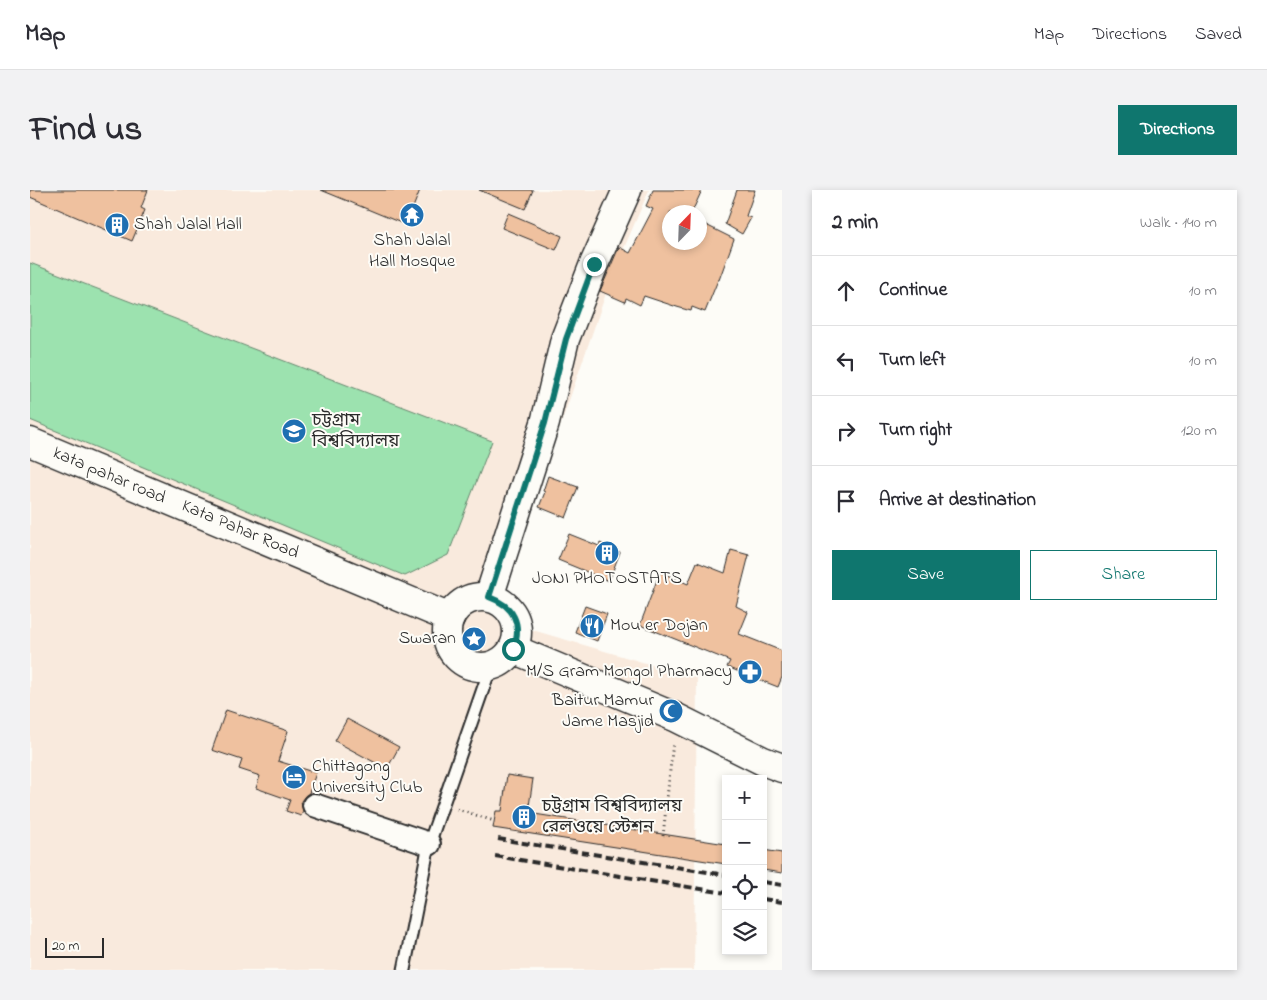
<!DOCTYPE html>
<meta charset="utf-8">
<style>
:root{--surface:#fff;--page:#f2f2f3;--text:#2b2b33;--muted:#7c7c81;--line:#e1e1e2;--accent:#0f766e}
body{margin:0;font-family:"Indie Flower","Noto Sans Bengali",sans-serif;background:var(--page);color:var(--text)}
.controls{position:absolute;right:15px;bottom:15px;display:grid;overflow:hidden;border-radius:0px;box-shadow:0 2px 8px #0003}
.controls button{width:45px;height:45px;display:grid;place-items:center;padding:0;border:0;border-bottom:1px solid var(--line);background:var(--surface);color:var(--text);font:25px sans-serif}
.compass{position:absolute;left:632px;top:15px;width:45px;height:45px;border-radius:50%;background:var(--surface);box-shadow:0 2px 8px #0003;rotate:23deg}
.scale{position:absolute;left:15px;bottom:12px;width:59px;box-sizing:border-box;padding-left:5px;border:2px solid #2b2b2b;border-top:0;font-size:14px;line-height:18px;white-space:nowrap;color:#2b2b2b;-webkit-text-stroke:4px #fdfcf7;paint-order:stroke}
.stop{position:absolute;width:15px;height:15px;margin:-11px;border:4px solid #0f766e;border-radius:50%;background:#fff}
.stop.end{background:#0f766e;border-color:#fff;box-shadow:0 1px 5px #0008}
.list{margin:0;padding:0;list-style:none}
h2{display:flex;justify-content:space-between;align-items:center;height:65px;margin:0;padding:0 20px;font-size:21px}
h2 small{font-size:16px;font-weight:400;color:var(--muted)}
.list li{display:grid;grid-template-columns:32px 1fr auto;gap:15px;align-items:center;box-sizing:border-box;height:70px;padding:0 20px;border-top:1px solid var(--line)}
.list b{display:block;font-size:19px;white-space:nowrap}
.list em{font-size:16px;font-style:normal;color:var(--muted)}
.actions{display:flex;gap:10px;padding:15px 20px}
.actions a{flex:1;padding:11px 0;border:1px solid var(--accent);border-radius:0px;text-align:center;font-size:18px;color:var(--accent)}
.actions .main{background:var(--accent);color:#fff}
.icon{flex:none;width:28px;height:28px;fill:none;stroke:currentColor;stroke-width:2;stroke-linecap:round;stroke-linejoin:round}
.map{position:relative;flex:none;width:752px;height:780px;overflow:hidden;border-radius:0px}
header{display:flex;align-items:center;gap:30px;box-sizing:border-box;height:70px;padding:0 25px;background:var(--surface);border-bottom:1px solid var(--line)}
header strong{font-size:24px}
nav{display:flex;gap:28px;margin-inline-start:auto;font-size:18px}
.intro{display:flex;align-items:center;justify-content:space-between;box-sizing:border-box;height:120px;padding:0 30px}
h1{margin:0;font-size:35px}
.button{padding:12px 22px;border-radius:0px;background:var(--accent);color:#fff;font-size:18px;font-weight:700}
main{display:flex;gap:30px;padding:0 30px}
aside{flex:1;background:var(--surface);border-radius:0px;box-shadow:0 2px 8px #0003}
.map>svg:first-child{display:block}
</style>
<header>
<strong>Map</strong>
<nav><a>Map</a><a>Directions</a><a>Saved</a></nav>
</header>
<div class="intro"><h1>Find us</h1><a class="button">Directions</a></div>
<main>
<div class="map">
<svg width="752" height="780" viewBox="0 0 752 780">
<rect width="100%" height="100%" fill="#fdfcf7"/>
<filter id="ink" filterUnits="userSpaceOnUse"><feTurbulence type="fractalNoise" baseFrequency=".02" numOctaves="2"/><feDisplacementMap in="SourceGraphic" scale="10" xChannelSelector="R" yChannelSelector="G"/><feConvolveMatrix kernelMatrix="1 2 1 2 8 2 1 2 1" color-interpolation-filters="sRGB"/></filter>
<g filter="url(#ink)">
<!-- built -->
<path fill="#f9eadd" d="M0 0H619L582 86 475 396 499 439 667 488 664 780H0Z"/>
<!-- green -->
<path fill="#9ce2af" stroke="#64866d" d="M0 73 462 251 418 365 375 386 0 230Z"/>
<!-- building -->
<g fill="#efc19f" stroke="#2b2b2b">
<path d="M0 0H118L111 18 115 20 102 51 0 7Z"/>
<path d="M291 0H390L376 35Z"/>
<path d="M449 0H503L495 19Z"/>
<path d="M623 0H672L662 22H640V52H670V32L704 49 689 90H688L675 122 662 117 661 121 647 117 614 106 610 115 596 108 595 112 570 101 589 57 600 63 623 19 616 16Z"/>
<path d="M707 0H725L716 26 721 28 712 44 695 34Z"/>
<path d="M478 23 532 46 526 60 472 38Z"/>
<path d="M518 286 548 297 536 328 509 317 515 302 513 301Z"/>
<path d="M539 344 569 356 570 353 590 362 579 391 528 370Z"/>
<path d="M701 360 719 365 706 416 718 422 709 444 752 461V487L748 497 697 477 700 471 610 435 630 382 658 394 667 372 695 383Z"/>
<path d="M555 416 577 424 567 451 545 442Z"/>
<path d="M196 520 258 541 248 571 286 583 279 603 275 606 271 611 273 621 271 626 256 621 260 610 226 598 230 586 209 579 212 570 182 560Z"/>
<path d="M317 529 369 557 357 579 305 551Z"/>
<path d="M477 585 503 589 498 623 696 654V674L463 638 466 621H472Z"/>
<path d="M733 660 752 663V683L733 680Z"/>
</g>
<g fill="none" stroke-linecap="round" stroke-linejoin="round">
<defs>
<path id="lane" d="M374 780 399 654 461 476"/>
<path id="street" d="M284 615 399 654"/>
<g id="secondary">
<path d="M0 252 420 428"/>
<path d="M459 407 515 233 535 149 564 74 597 0"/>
<circle cx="452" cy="442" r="35"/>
<path d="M483 459 645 527 733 571 752 578"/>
</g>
</defs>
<!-- lane casing -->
<use href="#lane" stroke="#2b2b2b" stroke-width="15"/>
<!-- street casing -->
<use href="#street" stroke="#2b2b2b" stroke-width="26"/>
<!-- secondary casing -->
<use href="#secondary" stroke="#2b2b2b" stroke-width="31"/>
<!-- path -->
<g stroke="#2b2b2b" stroke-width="3" stroke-dasharray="1 4" stroke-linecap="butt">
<path d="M427 619 464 631"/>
<path d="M633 646 643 552"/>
</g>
<!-- lane -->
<use href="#lane" stroke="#fdfcf7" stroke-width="11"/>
<!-- street -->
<use href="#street" stroke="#fdfcf7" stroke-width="22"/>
<!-- secondary -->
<use href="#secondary" stroke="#fdfcf7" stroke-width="28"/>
<!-- rail -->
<g stroke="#2b2b2b" stroke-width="4" stroke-dasharray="8 4" stroke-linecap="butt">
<path d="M468 649 696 685"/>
<path d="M465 666 696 703"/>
<path d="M733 692 752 695"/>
<path d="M733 709 752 712"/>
</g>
</g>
</g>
<g fill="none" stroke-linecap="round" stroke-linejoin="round" filter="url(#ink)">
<!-- route -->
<path stroke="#0f766e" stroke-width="6" d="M483 459C493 434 484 416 459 407L515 233 536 149 564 74"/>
</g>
<!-- icons -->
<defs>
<symbol id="temple-disc" viewBox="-11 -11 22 22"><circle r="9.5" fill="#1f6fb2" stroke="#fdfcf7"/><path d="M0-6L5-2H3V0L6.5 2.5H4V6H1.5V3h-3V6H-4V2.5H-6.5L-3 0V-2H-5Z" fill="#fff"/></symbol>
<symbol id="building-disc" viewBox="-11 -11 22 22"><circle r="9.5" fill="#1f6fb2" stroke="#fdfcf7"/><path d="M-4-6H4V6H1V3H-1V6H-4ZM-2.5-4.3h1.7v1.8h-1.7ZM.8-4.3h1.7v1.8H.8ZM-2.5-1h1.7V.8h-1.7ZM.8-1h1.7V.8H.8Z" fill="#fff"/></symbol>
<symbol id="university-disc" viewBox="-11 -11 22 22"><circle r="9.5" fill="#1f6fb2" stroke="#fdfcf7"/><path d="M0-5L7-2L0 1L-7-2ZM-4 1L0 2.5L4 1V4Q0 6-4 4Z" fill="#fff"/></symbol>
<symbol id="restaurant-disc" viewBox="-11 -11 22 22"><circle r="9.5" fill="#1f6fb2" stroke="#fdfcf7"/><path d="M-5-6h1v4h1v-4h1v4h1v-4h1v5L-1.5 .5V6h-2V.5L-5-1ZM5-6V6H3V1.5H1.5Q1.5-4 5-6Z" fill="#fff"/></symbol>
<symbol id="sight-disc" viewBox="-11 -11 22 22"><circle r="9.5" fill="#1f6fb2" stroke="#fdfcf7"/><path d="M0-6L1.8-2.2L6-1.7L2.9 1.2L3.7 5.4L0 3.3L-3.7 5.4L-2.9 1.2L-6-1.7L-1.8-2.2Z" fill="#fff"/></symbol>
<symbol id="pharmacy-disc" viewBox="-11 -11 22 22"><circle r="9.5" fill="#1f6fb2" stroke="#fdfcf7"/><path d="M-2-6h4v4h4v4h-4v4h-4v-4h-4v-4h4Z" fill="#fff"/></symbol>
<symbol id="mosque-disc" viewBox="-11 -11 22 22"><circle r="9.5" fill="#1f6fb2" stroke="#fdfcf7"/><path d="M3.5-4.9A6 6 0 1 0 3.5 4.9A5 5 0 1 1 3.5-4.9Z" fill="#fff"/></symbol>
<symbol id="hotel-disc" viewBox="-11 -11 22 22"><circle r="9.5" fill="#1f6fb2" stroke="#fdfcf7"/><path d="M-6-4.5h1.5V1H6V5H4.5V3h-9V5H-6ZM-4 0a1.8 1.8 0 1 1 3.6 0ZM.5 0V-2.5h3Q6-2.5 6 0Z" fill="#fff"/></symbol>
</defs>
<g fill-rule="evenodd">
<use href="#temple-disc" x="368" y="11" width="28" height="28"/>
<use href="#building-disc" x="73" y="21" width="28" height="28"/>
<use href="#university-disc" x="250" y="227" width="28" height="28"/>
<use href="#building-disc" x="563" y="349" width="28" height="28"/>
<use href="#restaurant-disc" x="548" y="422" width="28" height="28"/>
<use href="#sight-disc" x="430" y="435" width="28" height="28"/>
<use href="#pharmacy-disc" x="706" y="468" width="28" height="28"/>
<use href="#mosque-disc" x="627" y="507" width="28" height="28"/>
<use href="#hotel-disc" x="250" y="573" width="28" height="28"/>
<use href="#building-disc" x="480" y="613" width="28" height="28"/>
</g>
<g text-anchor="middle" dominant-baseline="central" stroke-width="4" stroke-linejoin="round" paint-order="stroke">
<!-- poi labels -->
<g font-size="18" fill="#2b2b2b" stroke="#fdfcf7" text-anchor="start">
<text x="104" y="35">Shah Jalal Hall</text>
<text x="382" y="51" text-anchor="middle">Shah Jalal<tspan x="382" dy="21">Hall Mosque</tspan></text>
<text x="282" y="231">চট্টগ্রাম<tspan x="282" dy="21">বিশ্ববিদ্যালয়</tspan></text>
<text x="577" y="389" text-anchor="middle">JONI PHOTOSTATS</text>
<text x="580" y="436">Mou er Dojan</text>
<text x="426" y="449" text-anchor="end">Swaran</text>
<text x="702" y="482" text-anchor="end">M/S Gram Mongol Pharmacy</text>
<text x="624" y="511" text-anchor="end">Baitur Mamur<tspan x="624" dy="21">Jame Masjid</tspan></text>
<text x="282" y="577">Chittagong<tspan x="282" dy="21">University Club</tspan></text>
<text x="512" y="617">চট্টগ্রাম বিশ্ববিদ্যালয়<tspan x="512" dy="21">রেলওয়ে স্টেশন</tspan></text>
</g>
<!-- street labels -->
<g font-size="18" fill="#2b2b2b" stroke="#fdfcf7">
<text transform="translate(79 286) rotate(23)">kata pahar road</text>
<text transform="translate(210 340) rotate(23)">Kata Pahar Road</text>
</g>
</g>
</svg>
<div class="controls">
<button>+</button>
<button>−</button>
<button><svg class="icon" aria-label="locate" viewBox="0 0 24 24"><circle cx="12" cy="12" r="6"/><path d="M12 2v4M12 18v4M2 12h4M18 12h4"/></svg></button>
<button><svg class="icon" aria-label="layers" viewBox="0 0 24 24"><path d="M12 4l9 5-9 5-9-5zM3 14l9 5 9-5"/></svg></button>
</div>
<svg class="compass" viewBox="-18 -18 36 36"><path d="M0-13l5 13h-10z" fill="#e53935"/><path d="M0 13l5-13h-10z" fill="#7c7c81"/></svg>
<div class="scale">20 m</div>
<div class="stop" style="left:483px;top:459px"></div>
<div class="stop end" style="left:564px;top:74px"></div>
</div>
<aside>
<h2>2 min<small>Walk · 140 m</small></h2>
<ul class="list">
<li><svg class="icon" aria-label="ahead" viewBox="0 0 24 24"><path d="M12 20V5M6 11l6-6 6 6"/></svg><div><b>Continue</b></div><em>10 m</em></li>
<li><svg class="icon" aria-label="left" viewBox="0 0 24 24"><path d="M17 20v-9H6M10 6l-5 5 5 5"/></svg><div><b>Turn left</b></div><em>10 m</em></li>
<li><svg class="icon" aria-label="right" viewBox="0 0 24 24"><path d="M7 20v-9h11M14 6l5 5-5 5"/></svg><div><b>Turn right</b></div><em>120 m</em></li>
<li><svg class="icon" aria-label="arrive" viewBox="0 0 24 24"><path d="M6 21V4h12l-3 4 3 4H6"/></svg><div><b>Arrive at destination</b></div></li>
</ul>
<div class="actions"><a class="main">Save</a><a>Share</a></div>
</aside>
</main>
